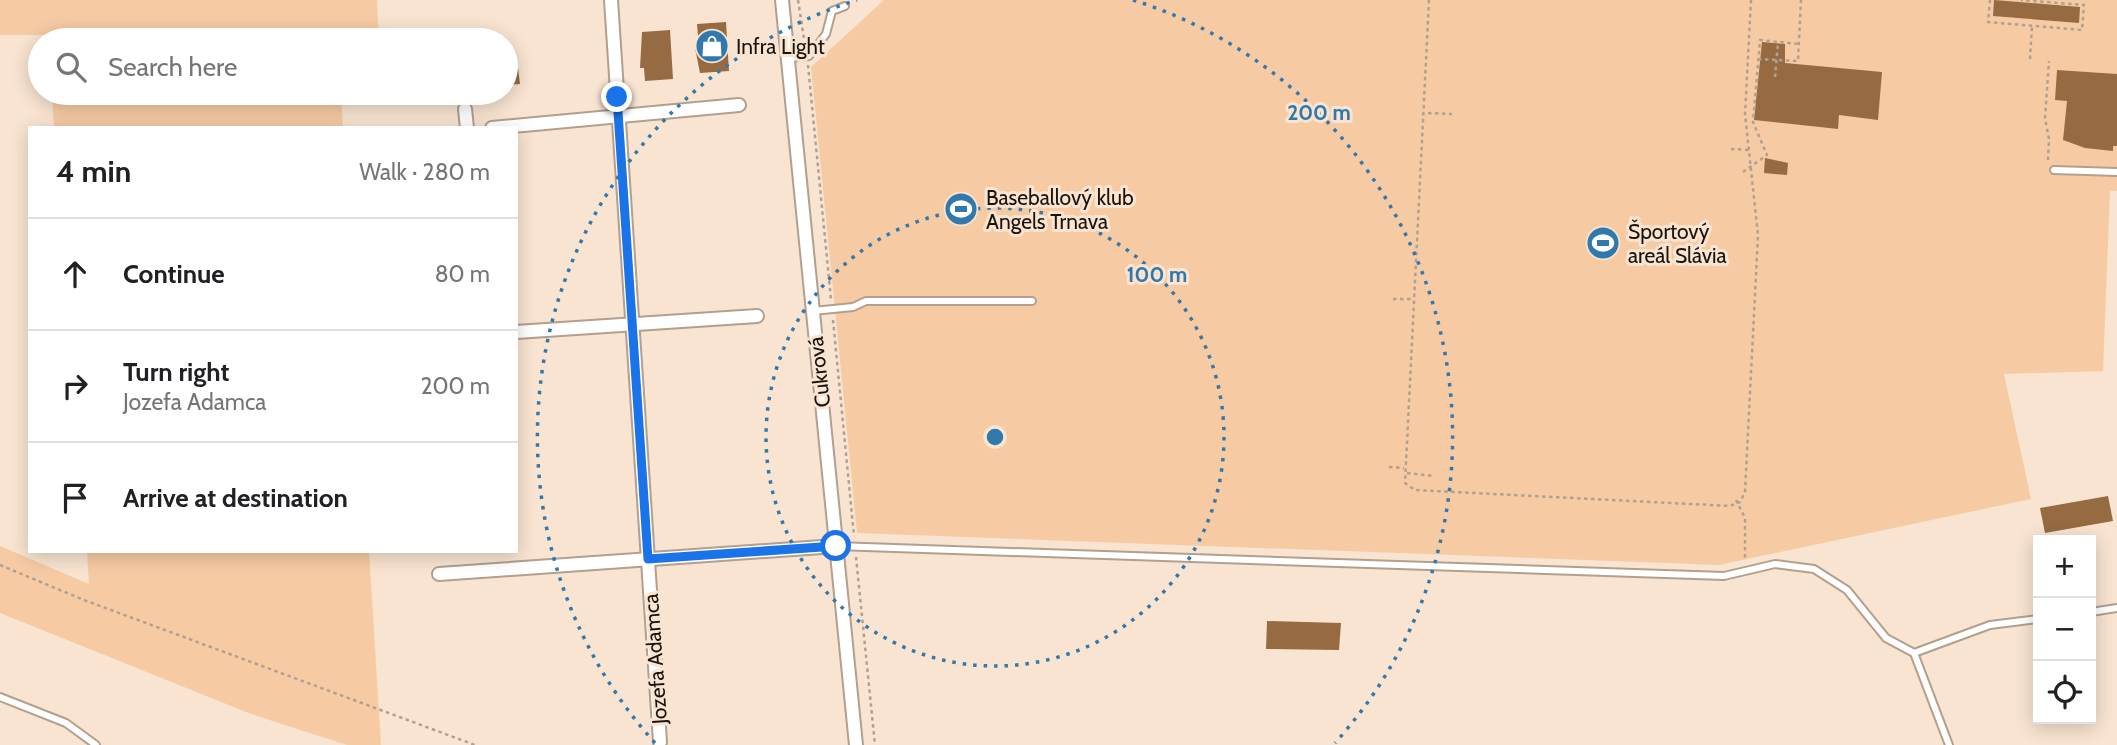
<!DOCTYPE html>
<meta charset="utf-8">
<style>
:root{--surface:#fff;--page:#f6f6f6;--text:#202124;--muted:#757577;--line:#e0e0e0}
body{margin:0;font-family:Cabin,sans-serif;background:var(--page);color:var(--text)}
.controls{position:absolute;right:21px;bottom:21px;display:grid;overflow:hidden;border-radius:0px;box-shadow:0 4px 18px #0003}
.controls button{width:63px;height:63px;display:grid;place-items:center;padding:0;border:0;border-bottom:2px solid var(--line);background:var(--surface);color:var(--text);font:35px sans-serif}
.stop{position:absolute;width:21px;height:21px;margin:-16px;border:5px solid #1a73e8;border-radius:50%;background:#fff}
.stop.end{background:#1a73e8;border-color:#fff;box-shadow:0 2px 7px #0008}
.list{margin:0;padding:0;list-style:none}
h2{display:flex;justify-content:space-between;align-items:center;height:91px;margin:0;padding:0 28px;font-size:30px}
h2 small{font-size:23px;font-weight:400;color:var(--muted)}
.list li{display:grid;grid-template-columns:46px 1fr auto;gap:21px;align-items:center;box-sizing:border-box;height:112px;padding:0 28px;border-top:2px solid var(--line)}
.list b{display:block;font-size:26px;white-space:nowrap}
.list p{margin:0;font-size:23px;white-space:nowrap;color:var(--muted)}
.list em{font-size:23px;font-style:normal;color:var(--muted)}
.icon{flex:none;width:38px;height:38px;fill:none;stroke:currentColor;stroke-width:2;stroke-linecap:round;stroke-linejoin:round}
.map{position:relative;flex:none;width:2117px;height:745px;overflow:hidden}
.search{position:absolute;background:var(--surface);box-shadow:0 4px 18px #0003;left:28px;top:28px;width:490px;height:77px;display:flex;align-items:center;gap:18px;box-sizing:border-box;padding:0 24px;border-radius:38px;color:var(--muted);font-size:26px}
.panel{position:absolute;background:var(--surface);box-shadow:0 4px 18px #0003;left:28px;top:126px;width:490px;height:427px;border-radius:0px}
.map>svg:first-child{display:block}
</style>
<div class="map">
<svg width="2117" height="745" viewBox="0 0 2117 745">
<rect width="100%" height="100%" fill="#f9e4d1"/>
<!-- green -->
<g fill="#f6cba4">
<path d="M0 0H377L379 40H48L47 35H0Z"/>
<path d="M884 0H2117V191H2110L2103 371 2004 374 2031 499 1719 565 857 533 811 67Z"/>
<path d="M52 93H341L343 128H54Z"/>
<path d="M0 546 89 584 87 551H369L381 745H347L251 714 0 613Z"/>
</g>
<!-- building -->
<g fill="#966b41">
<path d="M1994 0 2080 7 2079 23 1993 16Z"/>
<path d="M726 22 729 71 700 73 695 48H699L697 24Z"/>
<path d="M670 30 673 79 645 81 644 68H640L642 32Z"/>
<path d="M1762 42 1785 44V63L1882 72 1878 120 1839 115 1838 129 1754 120Z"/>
<path d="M518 68 520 84 506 85V69Z"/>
<path d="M2057 70 2117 74V146H2113V151L2085 148 2063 140 2067 101 2055 100Z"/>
<path d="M1765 158 1788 163 1787 175 1764 173Z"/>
<path d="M2108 496 2113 521 2045 533 2040 508Z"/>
<path d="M1267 621 1341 623 1339 650 1266 649Z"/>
</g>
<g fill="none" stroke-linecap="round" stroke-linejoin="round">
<defs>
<g id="lane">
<path d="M789 58 809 56 826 34 832 11 845 6"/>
<path d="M2054 170 2117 172"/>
<path d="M813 311 853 307 866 301H1032"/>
<path d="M836 546 1724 576 1775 564 1814 569 1847 590 1886 638 1914 653 1990 625 2038 619"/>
<path d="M2091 612 2117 608"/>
<path d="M1914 653 1949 745"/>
<path d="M0 697 66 723 96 745"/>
</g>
<g id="street">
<path d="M611 0 660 742"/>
<path d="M782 0 856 745"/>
<path d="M465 109 467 128"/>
<path d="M492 128 739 105"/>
<path d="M516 332 757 316"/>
<path d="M439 574 836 546"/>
</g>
</defs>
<!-- lane casing -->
<use href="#lane" stroke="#b29f8d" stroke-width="10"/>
<!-- street casing -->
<use href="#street" stroke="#b29f8d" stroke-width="16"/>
<!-- path -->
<g stroke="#b1a091" stroke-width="2.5" stroke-dasharray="3.5 3.5" stroke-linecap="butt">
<path d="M798 0 805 45"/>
<path d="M1429 0 1405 483 1415 490 1730 506 1740 502 1745 492 1758 235 1745 114 1751 0"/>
<path d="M1990 0 1988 22 2082 30 2084 5 2021 0"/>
<path d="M1758 59 1798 61 1801 0"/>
<path d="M2030 59 2032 26"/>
<path d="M808 65 831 299"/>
<path d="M1775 77 1778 42"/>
<path d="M1428 113 1452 114"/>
<path d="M1731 149 1750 150"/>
<path d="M2048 160 2049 139 2045 118 2049 61"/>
<path d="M1743 172 1767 155 1753 122 1760 40 1799 44"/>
<path d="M1393 299H1414"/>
<path d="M833 320 854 536"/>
<path d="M1389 467 1404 468"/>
<path d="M1407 473 1434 476"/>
<path d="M1736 500 1745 518V561"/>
<path d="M856 557 875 745"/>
<path d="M0 565 84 600 475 745"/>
</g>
<!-- lane -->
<use href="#lane" stroke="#fff" stroke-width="6"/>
<!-- street -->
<use href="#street" stroke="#fff" stroke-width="12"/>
</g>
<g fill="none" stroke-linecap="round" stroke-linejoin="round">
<!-- route -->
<path stroke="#1a73e8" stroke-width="9" d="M617 97 648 559 836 546"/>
</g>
<!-- distance rings -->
<g fill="none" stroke="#3179ad" stroke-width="3.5" stroke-dasharray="3.5 7">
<circle cx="995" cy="437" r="229"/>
<path d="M655 743A458 458 0 0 1 857 0M1133 0A458 458 0 0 1 1335 743"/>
</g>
<!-- icons -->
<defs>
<symbol id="shop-disc" viewBox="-11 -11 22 22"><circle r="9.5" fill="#3179ad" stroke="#f9e4d1"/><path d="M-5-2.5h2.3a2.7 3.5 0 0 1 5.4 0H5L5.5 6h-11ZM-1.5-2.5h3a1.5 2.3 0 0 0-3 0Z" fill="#fff"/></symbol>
<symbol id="stadium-disc" viewBox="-11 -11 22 22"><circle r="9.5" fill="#3179ad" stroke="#f9e4d1"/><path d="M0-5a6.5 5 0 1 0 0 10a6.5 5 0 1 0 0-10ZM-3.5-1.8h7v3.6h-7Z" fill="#fff"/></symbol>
</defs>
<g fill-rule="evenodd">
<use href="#shop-disc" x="693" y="27" width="38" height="38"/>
<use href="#stadium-disc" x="942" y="190" width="38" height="38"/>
<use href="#stadium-disc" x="1584" y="224" width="38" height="38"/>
</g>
<g text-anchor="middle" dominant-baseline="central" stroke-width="6" stroke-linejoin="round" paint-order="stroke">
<!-- poi labels -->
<g font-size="21" fill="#1a130c" stroke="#f9e4d1" text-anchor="start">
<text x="736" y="46">Infra Light</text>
<text x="986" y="197">Baseballový klub<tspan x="986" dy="24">Angels Trnava</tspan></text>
<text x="1628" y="231">Športový<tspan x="1628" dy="24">areál Slávia</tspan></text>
</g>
<!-- street labels -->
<g font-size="21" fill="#1a130c" stroke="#f9e4d1">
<text transform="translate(819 372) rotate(-96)">Cukrová</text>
<text transform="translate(655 659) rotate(-94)">Jozefa Adamca</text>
</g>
</g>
<circle cx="995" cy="437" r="10" fill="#3179ad" stroke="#f9e4d1" stroke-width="3.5"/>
<g font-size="21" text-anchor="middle" font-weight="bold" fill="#3179ad" stroke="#f9e4d1" stroke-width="6" stroke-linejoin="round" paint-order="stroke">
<text x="1319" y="120">200 m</text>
<text x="1157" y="282">100 m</text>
</g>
</svg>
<div class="controls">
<button>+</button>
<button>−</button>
<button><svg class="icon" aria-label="locate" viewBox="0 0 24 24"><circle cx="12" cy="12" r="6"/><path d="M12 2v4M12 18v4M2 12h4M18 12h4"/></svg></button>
</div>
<div class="stop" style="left:836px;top:546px"></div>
<div class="stop end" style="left:617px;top:97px"></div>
<div class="search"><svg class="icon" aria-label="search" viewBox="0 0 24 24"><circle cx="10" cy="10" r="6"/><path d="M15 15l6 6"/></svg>Search here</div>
<section class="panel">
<h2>4 min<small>Walk · 280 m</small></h2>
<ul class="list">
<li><svg class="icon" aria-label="ahead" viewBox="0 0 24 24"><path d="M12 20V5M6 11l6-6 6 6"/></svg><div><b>Continue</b></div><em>80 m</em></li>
<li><svg class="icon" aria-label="right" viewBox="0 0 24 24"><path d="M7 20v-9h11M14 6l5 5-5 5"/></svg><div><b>Turn right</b><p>Jozefa Adamca</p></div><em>200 m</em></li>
<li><svg class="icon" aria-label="arrive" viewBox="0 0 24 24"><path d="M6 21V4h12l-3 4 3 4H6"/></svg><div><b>Arrive at destination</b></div></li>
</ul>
</section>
</div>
